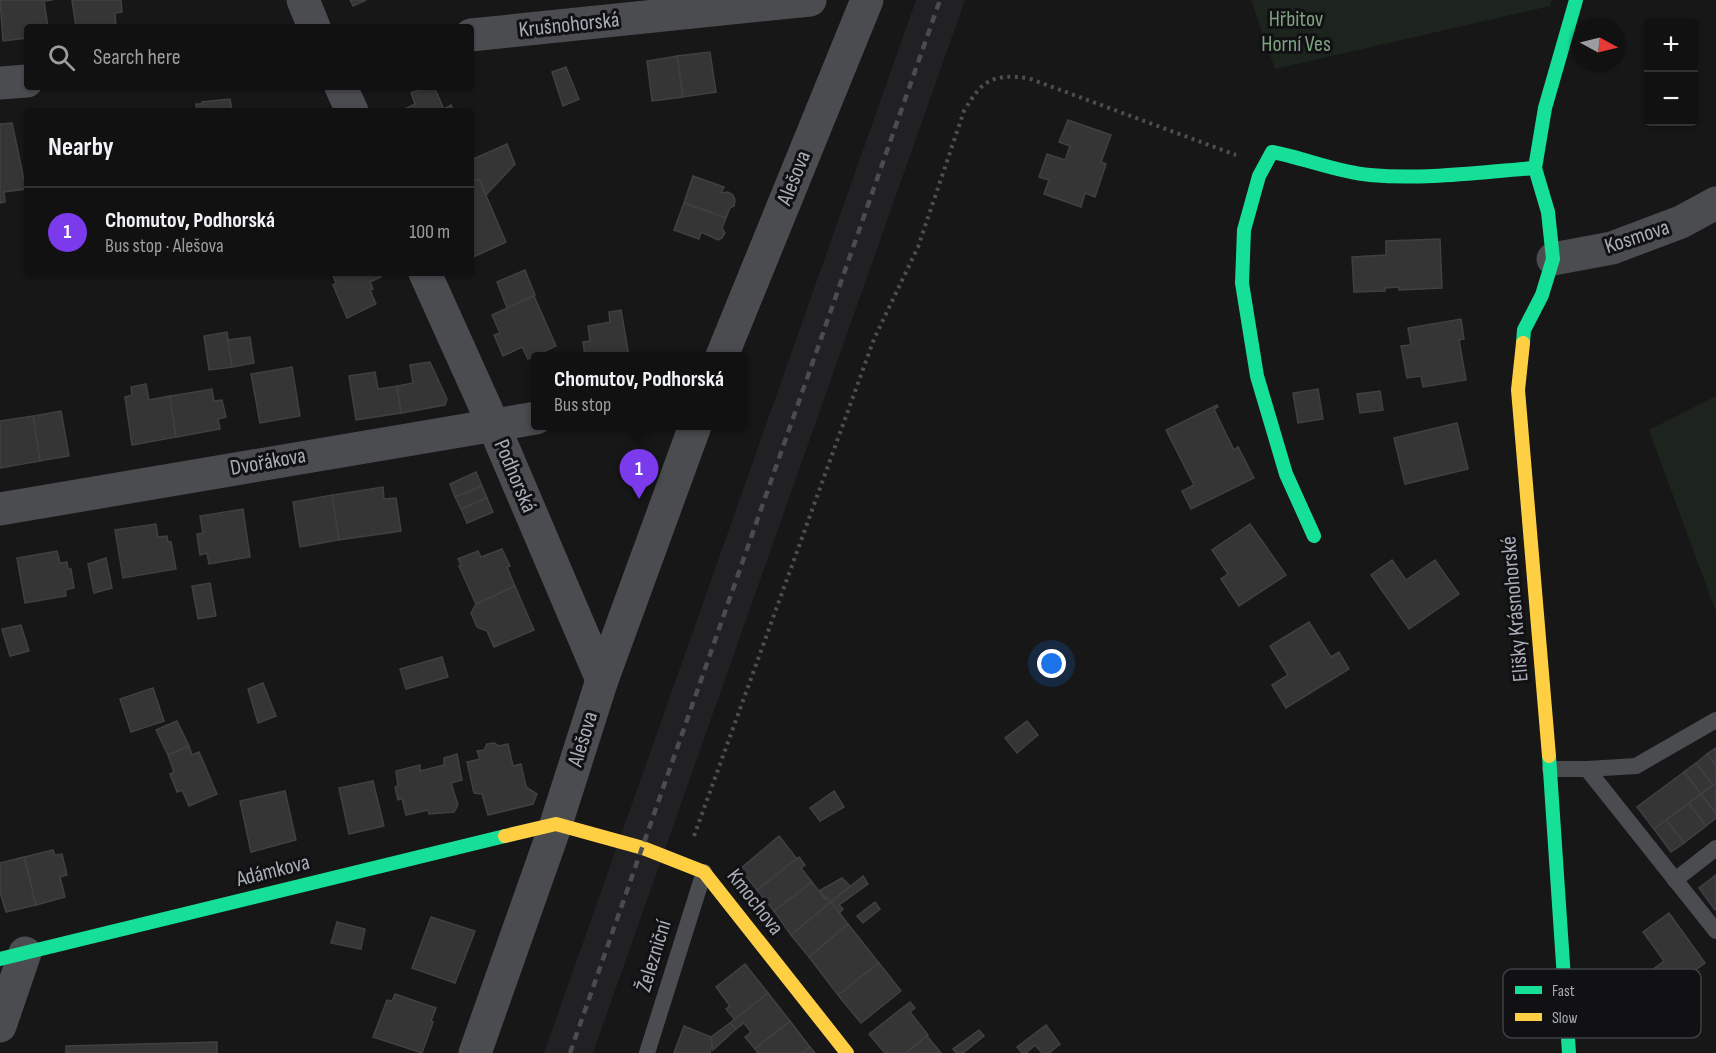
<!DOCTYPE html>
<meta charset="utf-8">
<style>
:root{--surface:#111;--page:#1e1f1f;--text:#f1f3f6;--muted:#9c9d9f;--line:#303131;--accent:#7c3aed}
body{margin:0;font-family:"Sofia Sans Condensed",sans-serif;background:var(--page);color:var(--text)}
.controls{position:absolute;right:18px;top:18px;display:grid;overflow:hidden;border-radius:6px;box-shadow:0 2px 4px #0004}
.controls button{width:54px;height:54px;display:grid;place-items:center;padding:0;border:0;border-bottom:2px solid var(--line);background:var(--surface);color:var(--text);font:30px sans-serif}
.compass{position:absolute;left:1572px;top:18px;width:54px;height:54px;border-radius:50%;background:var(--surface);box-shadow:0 2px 4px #0004;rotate:97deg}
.you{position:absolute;left:1052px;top:664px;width:21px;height:21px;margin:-15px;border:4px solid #fff;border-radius:50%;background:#1a73e8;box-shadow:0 0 0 9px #1a73e833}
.badge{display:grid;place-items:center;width:39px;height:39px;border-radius:50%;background:var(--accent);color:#fff;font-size:20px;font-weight:700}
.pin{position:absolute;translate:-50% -50px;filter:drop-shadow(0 2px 3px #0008)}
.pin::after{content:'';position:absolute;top:32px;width:21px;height:18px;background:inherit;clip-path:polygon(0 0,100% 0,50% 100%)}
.popup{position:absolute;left:531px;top:352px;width:216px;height:78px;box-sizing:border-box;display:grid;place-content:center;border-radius:6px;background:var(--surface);filter:drop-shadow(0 2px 4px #0005);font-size:20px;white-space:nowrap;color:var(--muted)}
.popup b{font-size:22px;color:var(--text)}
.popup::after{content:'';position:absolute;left:50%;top:100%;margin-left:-12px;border:12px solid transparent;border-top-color:var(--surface)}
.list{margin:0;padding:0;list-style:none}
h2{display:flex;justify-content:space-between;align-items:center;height:78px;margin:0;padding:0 24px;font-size:26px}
h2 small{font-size:20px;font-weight:400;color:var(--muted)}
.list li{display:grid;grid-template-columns:39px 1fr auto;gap:18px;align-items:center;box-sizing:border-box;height:90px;padding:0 24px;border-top:2px solid var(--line)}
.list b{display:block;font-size:22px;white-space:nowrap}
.list p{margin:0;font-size:20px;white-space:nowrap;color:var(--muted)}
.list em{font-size:20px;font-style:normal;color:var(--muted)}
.icon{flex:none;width:33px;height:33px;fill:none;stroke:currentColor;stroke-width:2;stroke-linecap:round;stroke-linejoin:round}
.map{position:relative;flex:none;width:1716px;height:1053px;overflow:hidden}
.search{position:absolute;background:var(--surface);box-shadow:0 2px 4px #0004;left:24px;top:24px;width:450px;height:66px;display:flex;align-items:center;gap:15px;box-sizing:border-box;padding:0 21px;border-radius:6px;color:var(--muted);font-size:22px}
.panel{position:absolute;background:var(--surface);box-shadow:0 2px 4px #0004;left:24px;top:108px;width:450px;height:168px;border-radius:6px}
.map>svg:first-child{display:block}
</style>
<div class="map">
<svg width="1716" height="1053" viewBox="0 0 1716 1053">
<rect width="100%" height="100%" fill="#171717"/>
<!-- built -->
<path fill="#212123" d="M916 0H965L593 1053H544Z"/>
<!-- green -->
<g fill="#1d241e">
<path d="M1251 0H1552L1550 6 1275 69Z"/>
<path d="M1716 396V612L1649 430Z"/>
</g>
<!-- building -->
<g fill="#353536" stroke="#3f4043" stroke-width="1.5">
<path d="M0 0H53L44 1 48 27H27V38L3 41Z"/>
<path d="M72 0H121L122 12 115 13 116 27H76Z"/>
<path d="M350 0H366L353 6Z"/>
<path d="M710 52 716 92 683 97 677 56Z"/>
<path d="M677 56 683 97 652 101 647 61Z"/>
<path d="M566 67 579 99 563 106 552 72Z"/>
<path d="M426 87H434L444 109 451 105 454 111H401L415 104 411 93Z"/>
<path d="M230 99 232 111H197L196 104H202V102Z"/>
<path d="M1068 120 1111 135 1101 162 1106 164 1095 197 1085 193 1081 207 1044 194 1049 180 1039 177 1047 154 1065 160 1070 146 1059 142Z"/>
<path d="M12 123 26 189 4 192 5 202 0 203V124Z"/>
<path d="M507 144 515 164 486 195 479 179 471 182V160Z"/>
<path d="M693 176 724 187 721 193 728 192 733 195 735 200 734 206 730 208 726 218 684 203Z"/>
<path d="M479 179 506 242 471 258V182Z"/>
<path d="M684 203 726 218 722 228 725 233 722 238 718 240 701 232 699 239 674 230Z"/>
<path d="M1440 239 1442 288 1399 290V287L1385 288V291L1354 292 1352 257 1386 255V241Z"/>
<path d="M525 270 535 295 507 308 497 282Z"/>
<path d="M332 273H379L381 277 370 282 373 289 370 290 376 304 347 318 333 285 336 283Z"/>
<path d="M534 296 556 346 528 359 522 347 503 356 494 335 500 333 492 315Z"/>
<path d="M621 310 629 356H585L583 342 590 341 588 326 610 322 609 312Z"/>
<path d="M1461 319 1464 339 1459 340 1466 380 1423 387 1421 376 1407 378 1401 346 1411 345 1408 328Z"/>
<path d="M227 332 232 367 209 370 204 336Z"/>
<path d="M250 337 254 363 232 367 228 340Z"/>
<path d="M430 362 447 399 445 405 401 413 397 386 413 383 410 365Z"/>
<path d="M292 367 300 416 260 423 251 374Z"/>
<path d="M375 372 378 389 397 386 401 413 356 420 349 376Z"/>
<path d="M146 384 149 400 170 396 176 437 132 445 125 397 132 395 131 387Z"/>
<path d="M212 389 214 401 222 400 226 417 218 419 220 429 176 437 170 396Z"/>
<path d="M1318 389 1323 419 1298 423 1293 393Z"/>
<path d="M1380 391 1383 410 1360 413 1357 394Z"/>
<path d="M1217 405 1218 407 1214 409 1234 450 1238 447 1254 478 1191 509 1182 491 1194 485 1166 430Z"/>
<path d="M61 411 69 456 40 461 33 416Z"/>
<path d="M33 416 40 461 0 468V421Z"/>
<path d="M1457 423 1468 469 1405 484 1394 438Z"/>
<path d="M476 472 482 486 455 497 450 484Z"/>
<path d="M482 486 487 498 461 509 455 497Z"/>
<path d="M383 487 384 499 396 498 401 531 339 540 332 495Z"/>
<path d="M332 495 339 540 300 547 293 502Z"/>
<path d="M487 498 493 512 467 523 461 509Z"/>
<path d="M243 509 250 557 209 564 207 553 200 555 197 534 203 533 200 516Z"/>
<path d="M156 524 158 537 167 536 168 542H171L176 569 123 578 115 530Z"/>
<path d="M1250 524 1286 575 1239 606 1221 579 1228 574 1212 550Z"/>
<path d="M502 549 510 566 507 567 515 586 476 604 459 566 461 565 458 559 478 551 481 557Z"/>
<path d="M57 551 60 563 67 562 68 569H71L74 588 65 590 66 596 25 603 17 558Z"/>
<path d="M106 558 112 588 94 593 88 564Z"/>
<path d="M1392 560 1406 580 1435 560 1459 594 1409 629 1371 575Z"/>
<path d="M210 583 216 616 198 619 192 586Z"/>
<path d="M515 586 534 630 494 647 487 631 477 627 471 613 476 604Z"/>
<path d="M1309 622 1331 657 1339 652 1349 669 1286 708 1272 685 1288 675 1270 646Z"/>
<path d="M21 625 29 651 10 656 2 629Z"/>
<path d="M442 657 448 677 406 689 400 669Z"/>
<path d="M263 683 276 716 258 723 248 689Z"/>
<path d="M153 688 164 721 131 732 120 699Z"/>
<path d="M177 721 189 746 168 755 156 730Z"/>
<path d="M1027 721 1038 735 1017 753 1005 738Z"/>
<path d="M494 743 499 746 508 744 513 766 521 764 526 787 537 794 533 804 488 815 482 794 474 793 467 762 480 759 477 751 484 750 487 744Z"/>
<path d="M189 746 192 755 199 752 217 794 189 806 182 790 177 792 170 774 174 772 168 755Z"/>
<path d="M1716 748V766L1707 754Z"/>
<path d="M457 754 462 780 451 783 458 805 454 812 429 814 428 810 406 815 402 798 398 800 395 787 398 786 396 771 420 765V771L444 765V758Z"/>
<path d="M1707 754 1716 766V783L1713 785 1696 763Z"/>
<path d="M1696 763 1713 785 1701 794 1684 772Z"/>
<path d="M1684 772 1701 794 1654 829 1637 807Z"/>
<path d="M373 781 384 826 349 834 339 788Z"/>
<path d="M1716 783V814L1701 794Z"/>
<path d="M285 791 296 840 251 852 240 801Z"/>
<path d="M834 791 844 807 820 821 810 808Z"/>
<path d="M1701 794 1716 814V818L1706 826 1689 803Z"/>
<path d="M1689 803 1706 826 1684 843 1666 820Z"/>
<path d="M1666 820 1684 843 1671 852 1654 829Z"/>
<path d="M779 836 797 859 757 890 740 869Z"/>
<path d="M53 850 55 855 62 854 67 875 60 877 65 897 36 905 24 857Z"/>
<path d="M24 857 36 905 6 912 0 892V863Z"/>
<path d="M799 857 805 865 801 868 812 882 774 911 757 890Z"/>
<path d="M1716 875V909L1715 910 1699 888Z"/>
<path d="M863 876 868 884 839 905 843 909 839 913 831 902Z"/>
<path d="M842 878 850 886 831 902 819 891Z"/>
<path d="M812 882 825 899 827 897 831 902 791 935 774 911Z"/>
<path d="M831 902 848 924 809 957 791 935Z"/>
<path d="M875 902 880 909 863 923 857 916Z"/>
<path d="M1669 913 1705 963 1658 997 1644 976 1664 961 1643 932Z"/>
<path d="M431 917 475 931 455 983 412 968Z"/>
<path d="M337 922 365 929 361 949 331 943Z"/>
<path d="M848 924 879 963 838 995 809 957Z"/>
<path d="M879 963 901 991 861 1023 838 995Z"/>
<path d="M745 964 768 993 735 1020 726 1009 730 1006 716 987Z"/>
<path d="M768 993 790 1021 755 1049 745 1037 751 1032 744 1023 736 1029 730 1023Z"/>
<path d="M395 994 436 1008 431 1021 433 1022 422 1053 373 1037 387 1000 392 1001Z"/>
<path d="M910 1002 915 1008 910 1012 928 1035 906 1053H885L869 1034Z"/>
<path d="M790 1021 810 1047 802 1053H758L755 1049Z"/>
<path d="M730 1023 736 1029 713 1050 711 1037Z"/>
<path d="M1046 1025 1060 1044 1049 1053H1042L1035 1045 1026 1053H1022L1017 1047Z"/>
<path d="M684 1026 711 1037 712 1044 710 1053H674Z"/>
<path d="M979 1030 984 1036 963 1053H956L953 1049Z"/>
<path d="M927 1036 941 1053H906Z"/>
<path d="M217 1042V1053H66V1046Z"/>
<path d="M810 1047 815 1053H802Z"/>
</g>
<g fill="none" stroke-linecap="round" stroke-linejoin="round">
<!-- path -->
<path stroke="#4d4e52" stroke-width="4" stroke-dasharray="3 4.5" stroke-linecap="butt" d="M694 836 874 339 918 247 964 111C983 79 992 74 1028 78L1236 155"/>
<!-- lane -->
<g stroke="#4b4c50" stroke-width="16">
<path d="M1550 769H1587L1716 931"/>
<path d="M1587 769 1636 766 1716 720"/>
<path d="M1675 880 1716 848"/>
<path d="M647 1053 704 872"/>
</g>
<!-- street -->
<g stroke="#4b4c50" stroke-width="33">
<path d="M303 0 314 27"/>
<path d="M471 35 810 0"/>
<path d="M0 83 27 81"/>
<path d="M341 87 352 111"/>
<path d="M1553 259 1612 248 1681 222 1716 203"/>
<path d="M425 273 493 424 602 680"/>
<path d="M722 356 867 0"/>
<path d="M0 509 536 418"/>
<path d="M0 1026 25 953"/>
<path d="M475 1053 556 824 602 680 695 426"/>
</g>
<!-- fast -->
<g stroke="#16e098" stroke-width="14">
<path d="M1523 343 1524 330 1542 295 1553 259 1548 212 1535 168 1545 108 1576 0"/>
<path d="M1314 536 1286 474 1257 376 1242 283 1244 230 1259 176 1272 152C1305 158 1336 172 1370 175 1425 180 1480 172 1535 168"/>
<path d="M1549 756 1569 1053"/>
<path d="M0 959 505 836"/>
</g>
<!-- slow -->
<g stroke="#ffcf43" stroke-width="14">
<path d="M1523 343 1518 390 1549 756"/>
<path d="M505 836 556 824 643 848 704 872 847 1053"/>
</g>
<!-- rail -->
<path stroke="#4b4c4f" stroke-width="4.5" stroke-dasharray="8 6" stroke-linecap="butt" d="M570 1053 940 0"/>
</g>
<g text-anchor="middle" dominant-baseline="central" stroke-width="6" stroke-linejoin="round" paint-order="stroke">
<!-- park labels -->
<g font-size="22" fill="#7fa381" stroke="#111113">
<text x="1296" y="19">Hřbitov<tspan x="1296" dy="25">Horní Ves</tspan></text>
</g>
<!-- street labels -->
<g font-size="22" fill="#a8adb8" stroke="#111113">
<text transform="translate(569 25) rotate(-6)">Krušnohorská</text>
<text transform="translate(794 178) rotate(-68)">Alešova</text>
<text transform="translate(1637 237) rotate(-18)">Kosmova</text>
<text transform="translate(268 462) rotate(-10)">Dvořákova</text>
<text transform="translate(515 476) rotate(67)">Podhorská</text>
<text transform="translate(1515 609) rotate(-95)">Elišky Krásnohorské</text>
<text transform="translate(583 739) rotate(-73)">Alešova</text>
<text transform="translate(273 871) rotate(-14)">Adámkova</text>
<text transform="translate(755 902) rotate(52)">Kmochova</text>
<text transform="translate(654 956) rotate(-73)">Železniční</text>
</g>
</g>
<!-- legend -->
<rect x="1503" y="969" width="198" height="69" rx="9" fill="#111113" stroke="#3e4045" stroke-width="1.5"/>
<rect x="1515" y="986" width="27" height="8" fill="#16e098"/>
<rect x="1515" y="1013" width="27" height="8" fill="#ffcf43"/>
<g font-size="16" fill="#a8adb8">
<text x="1552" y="996">Fast</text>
<text x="1552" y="1023">Slow</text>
</g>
</svg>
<div class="controls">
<button>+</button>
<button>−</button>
</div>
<svg class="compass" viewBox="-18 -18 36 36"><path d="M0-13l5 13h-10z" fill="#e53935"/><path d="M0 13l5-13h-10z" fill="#9c9d9f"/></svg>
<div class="you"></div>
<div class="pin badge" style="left:639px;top:499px">1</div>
<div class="popup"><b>Chomutov, Podhorská</b>Bus stop</div>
<div class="search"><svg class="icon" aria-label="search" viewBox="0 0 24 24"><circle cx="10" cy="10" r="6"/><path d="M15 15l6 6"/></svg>Search here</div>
<section class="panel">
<h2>Nearby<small></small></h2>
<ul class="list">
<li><span class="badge">1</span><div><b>Chomutov, Podhorská</b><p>Bus stop · Alešova</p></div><em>100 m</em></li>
</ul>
</section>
</div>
